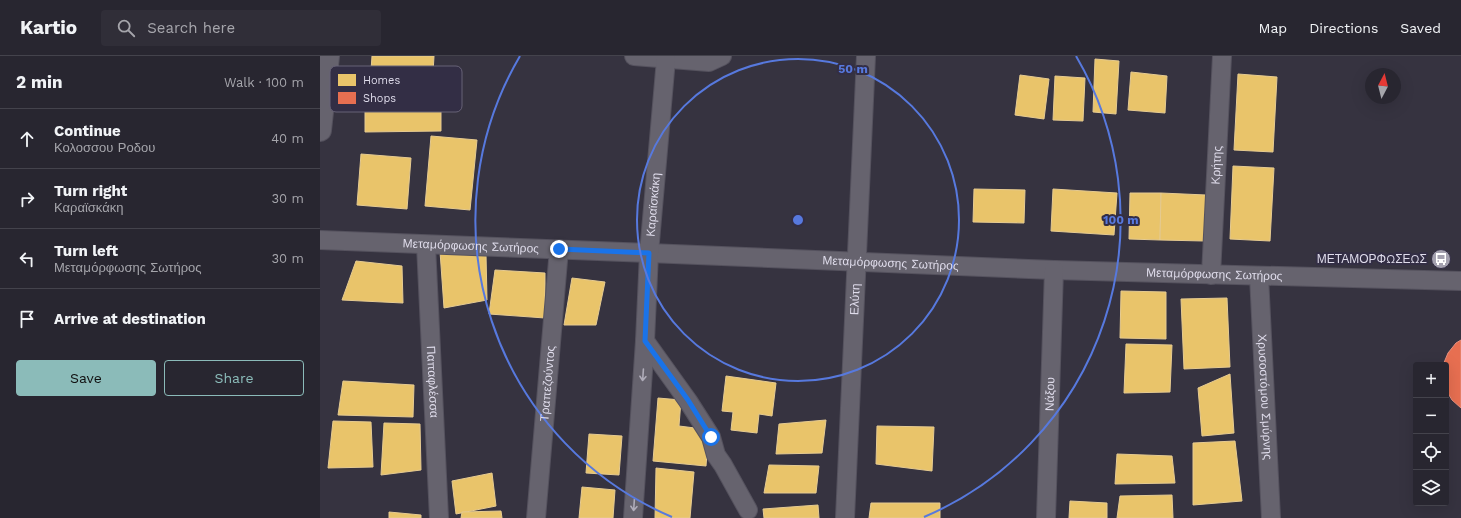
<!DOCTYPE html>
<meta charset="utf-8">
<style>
:root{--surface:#282630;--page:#302e38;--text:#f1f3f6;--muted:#a5a5ab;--line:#44434c;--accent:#8bbbb9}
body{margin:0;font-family:"Work Sans",sans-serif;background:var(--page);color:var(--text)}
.controls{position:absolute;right:12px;bottom:12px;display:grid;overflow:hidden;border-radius:4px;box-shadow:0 4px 16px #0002}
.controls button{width:36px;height:36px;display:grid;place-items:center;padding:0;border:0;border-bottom:1px solid var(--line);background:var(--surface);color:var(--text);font:20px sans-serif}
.compass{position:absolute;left:1045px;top:12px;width:36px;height:36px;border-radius:50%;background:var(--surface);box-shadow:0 4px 16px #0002;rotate:7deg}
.stop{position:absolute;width:12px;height:12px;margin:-9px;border:3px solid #1a73e8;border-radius:50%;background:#fff}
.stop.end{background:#1a73e8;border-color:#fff;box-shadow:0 1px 4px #0008}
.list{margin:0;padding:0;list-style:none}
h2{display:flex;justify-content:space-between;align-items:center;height:52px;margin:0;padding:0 16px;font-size:17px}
h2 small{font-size:13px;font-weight:400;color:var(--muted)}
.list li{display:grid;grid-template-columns:26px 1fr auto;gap:12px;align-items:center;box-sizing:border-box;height:60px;padding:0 16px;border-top:1px solid var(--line)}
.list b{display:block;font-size:15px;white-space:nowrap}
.list p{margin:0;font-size:13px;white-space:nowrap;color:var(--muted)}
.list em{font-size:13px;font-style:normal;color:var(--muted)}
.actions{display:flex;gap:8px;padding:12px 16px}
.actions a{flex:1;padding:9px 0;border:1px solid var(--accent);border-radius:4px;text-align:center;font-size:14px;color:var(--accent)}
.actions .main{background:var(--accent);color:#111}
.icon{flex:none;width:22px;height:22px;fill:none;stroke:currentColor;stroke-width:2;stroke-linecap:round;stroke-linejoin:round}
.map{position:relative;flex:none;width:1141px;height:462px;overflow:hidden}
header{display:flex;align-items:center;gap:24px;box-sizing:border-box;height:56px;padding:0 20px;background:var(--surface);border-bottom:1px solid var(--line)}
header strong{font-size:19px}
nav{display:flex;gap:22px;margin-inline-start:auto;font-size:14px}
.search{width:280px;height:36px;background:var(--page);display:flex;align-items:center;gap:10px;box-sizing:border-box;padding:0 14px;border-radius:4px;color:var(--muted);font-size:15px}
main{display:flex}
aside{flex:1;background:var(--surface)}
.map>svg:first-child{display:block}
</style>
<header>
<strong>Kartio</strong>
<div class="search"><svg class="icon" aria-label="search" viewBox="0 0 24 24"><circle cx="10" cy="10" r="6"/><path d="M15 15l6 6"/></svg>Search here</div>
<nav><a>Map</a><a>Directions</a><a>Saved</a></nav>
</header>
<main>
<aside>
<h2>2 min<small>Walk · 100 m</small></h2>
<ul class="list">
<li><svg class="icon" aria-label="ahead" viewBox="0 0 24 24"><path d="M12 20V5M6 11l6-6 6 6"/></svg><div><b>Continue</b><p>Κολοσσου Ροδου</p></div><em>40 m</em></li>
<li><svg class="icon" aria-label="right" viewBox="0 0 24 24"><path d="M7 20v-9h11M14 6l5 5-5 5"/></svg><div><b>Turn right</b><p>Καραϊσκάκη</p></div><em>30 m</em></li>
<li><svg class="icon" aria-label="left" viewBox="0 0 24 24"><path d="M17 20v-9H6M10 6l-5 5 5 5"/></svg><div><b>Turn left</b><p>Μεταμόρφωσης Σωτήρος</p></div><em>30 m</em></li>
<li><svg class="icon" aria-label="arrive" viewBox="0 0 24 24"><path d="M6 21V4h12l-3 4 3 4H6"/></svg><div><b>Arrive at destination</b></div></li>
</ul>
<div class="actions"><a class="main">Save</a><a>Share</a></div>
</aside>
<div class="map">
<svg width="1141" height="462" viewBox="0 0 1141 462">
<rect width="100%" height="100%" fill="#363340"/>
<!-- homes -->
<g fill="#e9c46a" stroke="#e6cb91">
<path d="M52 0H114L112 34 50 29Z"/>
<path d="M775 3 799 5 796 58 773 56Z"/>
<path d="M811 16 847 20 845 57 808 54Z"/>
<path d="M918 18 957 21 953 96 914 94Z"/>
<path d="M700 19 729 23 724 63 695 59Z"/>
<path d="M735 20 765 22 763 65 733 64Z"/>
<path d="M45 49H121V75L45 76Z"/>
<path d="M111 80 157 84 150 154 105 150Z"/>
<path d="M41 98 91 102 87 153 37 149Z"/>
<path d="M913 110 954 112 950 185 910 183Z"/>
<path d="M654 133 705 134 704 167 653 166Z"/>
<path d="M733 133 797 137 794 179 731 175Z"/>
<path d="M810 137H841L840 184 809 183Z"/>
<path d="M841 137 886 139 884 185 840 184Z"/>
<path d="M120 195 166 198 167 244 124 252Z"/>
<path d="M36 205 82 210 83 247 22 244Z"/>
<path d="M175 214 225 217V262L169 258Z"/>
<path d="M252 222 285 226 276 269H244Z"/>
<path d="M801 235 846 236V283L800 282Z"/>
<path d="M907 242 910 311 864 313 861 243Z"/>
<path d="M806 288 852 289 850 336 804 337Z"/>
<path d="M910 318 914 377 882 380 878 332Z"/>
<path d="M406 320 456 327 452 360 439 358 437 377 411 374 413 356 402 355Z"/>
<path d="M23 325 94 329 93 361 18 359Z"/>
<path d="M338 342 361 344 359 370 383 373 388 384 386 410 333 405Z"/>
<path d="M506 364 502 397 456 398 459 368Z"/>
<path d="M13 365 51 366 53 411 8 412Z"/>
<path d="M64 367 100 368 101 414 61 419Z"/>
<path d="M557 370 614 371 612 415 556 408Z"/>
<path d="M269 378 302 380 299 419 266 417Z"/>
<path d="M915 385 922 445 873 449V387Z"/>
<path d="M797 398 852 400 855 427 795 428Z"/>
<path d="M449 409 499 410 496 437H444Z"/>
<path d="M336 412 374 416 370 462H335Z"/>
<path d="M172 417 176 450 136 458 132 425Z"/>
<path d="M262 431 295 434 293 462H259Z"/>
<path d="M852 439 853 462H797L800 440Z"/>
<path d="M750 445 787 447V462H749Z"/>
<path d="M551 447H620V462H549Z"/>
<path d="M498 449 499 462H444L443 453Z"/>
<path d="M181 455 182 462H141L142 456Z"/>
<path d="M69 456 101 459V462H69Z"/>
</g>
<!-- shops -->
<path fill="#e76f51" stroke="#e5907f" d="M1141 284V352L1132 344 1126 334V309H1123L1128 297 1136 287Z"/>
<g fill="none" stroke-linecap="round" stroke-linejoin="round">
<defs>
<g id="street">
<path d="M314 0 389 6 402 0"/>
<path id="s1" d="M0 184 329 197 734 214 1141 225"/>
<path id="s2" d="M106 189 119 462"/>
<path id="s3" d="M891 219 902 0"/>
<path id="s4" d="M939 220 951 462"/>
<path d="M325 285 368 345 391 381 396 399 403 409 428 454"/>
<path id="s5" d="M216 462 239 193"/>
<path id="s6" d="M313 462 325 285 329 197 346 3"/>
<path id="s7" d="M525 462 546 0"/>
<path id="s8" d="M726 462 734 214"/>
</g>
<path id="secondary" d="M0 74 8 0"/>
</defs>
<!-- street casing -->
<use href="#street" stroke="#55525e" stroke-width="20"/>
<!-- secondary casing -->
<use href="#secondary" stroke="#55525e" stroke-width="24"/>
<!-- street -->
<use href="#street" stroke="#66636e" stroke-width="18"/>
<!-- secondary -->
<use href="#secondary" stroke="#66636e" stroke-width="22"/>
</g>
<!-- one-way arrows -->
<defs><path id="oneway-shaft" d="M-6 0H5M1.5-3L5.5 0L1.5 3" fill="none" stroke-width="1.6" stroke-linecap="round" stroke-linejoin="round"/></defs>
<g stroke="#afacb9">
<use href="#oneway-shaft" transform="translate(323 319) rotate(94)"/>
<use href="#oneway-shaft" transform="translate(314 449) rotate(94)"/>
</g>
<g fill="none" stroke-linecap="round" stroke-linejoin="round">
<!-- route -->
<path stroke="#1a73e8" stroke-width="5" d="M239 193 329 197 325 285 368 344 391 381"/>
</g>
<!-- distance rings -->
<g fill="none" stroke="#5779de" stroke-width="2">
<circle cx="478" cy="164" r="161"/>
<path d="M352 461A323 323 0 0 1 200 0M756 0A323 323 0 0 1 604 461"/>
</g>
<!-- icons -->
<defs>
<symbol id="bus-disc" viewBox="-11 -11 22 22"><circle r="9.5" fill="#a4a1af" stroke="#332e45"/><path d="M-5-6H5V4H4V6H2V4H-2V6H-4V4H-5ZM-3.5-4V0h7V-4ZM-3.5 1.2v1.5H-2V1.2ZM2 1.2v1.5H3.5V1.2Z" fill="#fff"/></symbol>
</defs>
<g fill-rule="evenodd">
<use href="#bus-disc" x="1110" y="192" width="22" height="22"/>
</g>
<g text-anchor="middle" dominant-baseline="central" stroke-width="4" stroke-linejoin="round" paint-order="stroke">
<!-- street labels -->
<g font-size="12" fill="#dfdceb" stroke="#332e45">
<text stroke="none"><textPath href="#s3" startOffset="110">Κρήτης</textPath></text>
<text stroke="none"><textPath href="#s6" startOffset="314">Καραϊσκάκη</textPath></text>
<text stroke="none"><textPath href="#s1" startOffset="151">Μεταμόρφωσης Σωτήρος</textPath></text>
<text stroke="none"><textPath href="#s1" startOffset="571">Μεταμόρφωσης Σωτήρος</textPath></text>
<text stroke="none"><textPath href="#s1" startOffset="895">Μεταμόρφωσης Σωτήρος</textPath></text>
<text stroke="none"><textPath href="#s7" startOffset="219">Ελύτη</textPath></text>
<text stroke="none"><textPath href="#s2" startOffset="137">Παπαφλέσσα</textPath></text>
<text stroke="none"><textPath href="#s5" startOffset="135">Τραπεζούντος</textPath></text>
<text stroke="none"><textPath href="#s8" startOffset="124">Νάξου</textPath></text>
<text stroke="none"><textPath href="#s4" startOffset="121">Χρυσοστόμου Σμύρνης</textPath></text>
</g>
<!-- poi labels -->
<g font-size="12" fill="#dfdceb" stroke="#332e45" text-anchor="end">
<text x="1107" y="203">ΜΕΤΑΜΟΡΦΩΣΕΩΣ</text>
</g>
</g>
<!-- legend -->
<rect x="10" y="10" width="132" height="46" rx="6" fill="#332e45" stroke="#676277" stroke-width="1"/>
<rect x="18" y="18" width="18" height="12" fill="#e9c46a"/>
<rect x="18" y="36" width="18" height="12" fill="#e76f51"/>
<g font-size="11" fill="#dfdceb">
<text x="43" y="28">Homes</text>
<text x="43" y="46">Shops</text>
</g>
<circle cx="478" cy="164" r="6" fill="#5779de" stroke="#332e45" stroke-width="2"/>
<g font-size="12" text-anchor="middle" font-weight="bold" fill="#5779de" stroke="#332e45" stroke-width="4" stroke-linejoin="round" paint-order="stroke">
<text x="533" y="17">50 m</text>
<text x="801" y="168">100 m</text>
</g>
</svg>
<div class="controls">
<button>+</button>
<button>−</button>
<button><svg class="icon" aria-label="locate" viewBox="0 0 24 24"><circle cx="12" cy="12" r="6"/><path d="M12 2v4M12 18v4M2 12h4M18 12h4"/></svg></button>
<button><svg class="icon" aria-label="layers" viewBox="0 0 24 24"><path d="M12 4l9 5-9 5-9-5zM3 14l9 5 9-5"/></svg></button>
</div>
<svg class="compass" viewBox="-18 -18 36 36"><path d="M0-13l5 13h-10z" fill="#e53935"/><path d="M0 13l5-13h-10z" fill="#a5a5ab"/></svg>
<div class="stop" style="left:391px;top:381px"></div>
<div class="stop end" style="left:239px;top:193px"></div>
</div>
</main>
